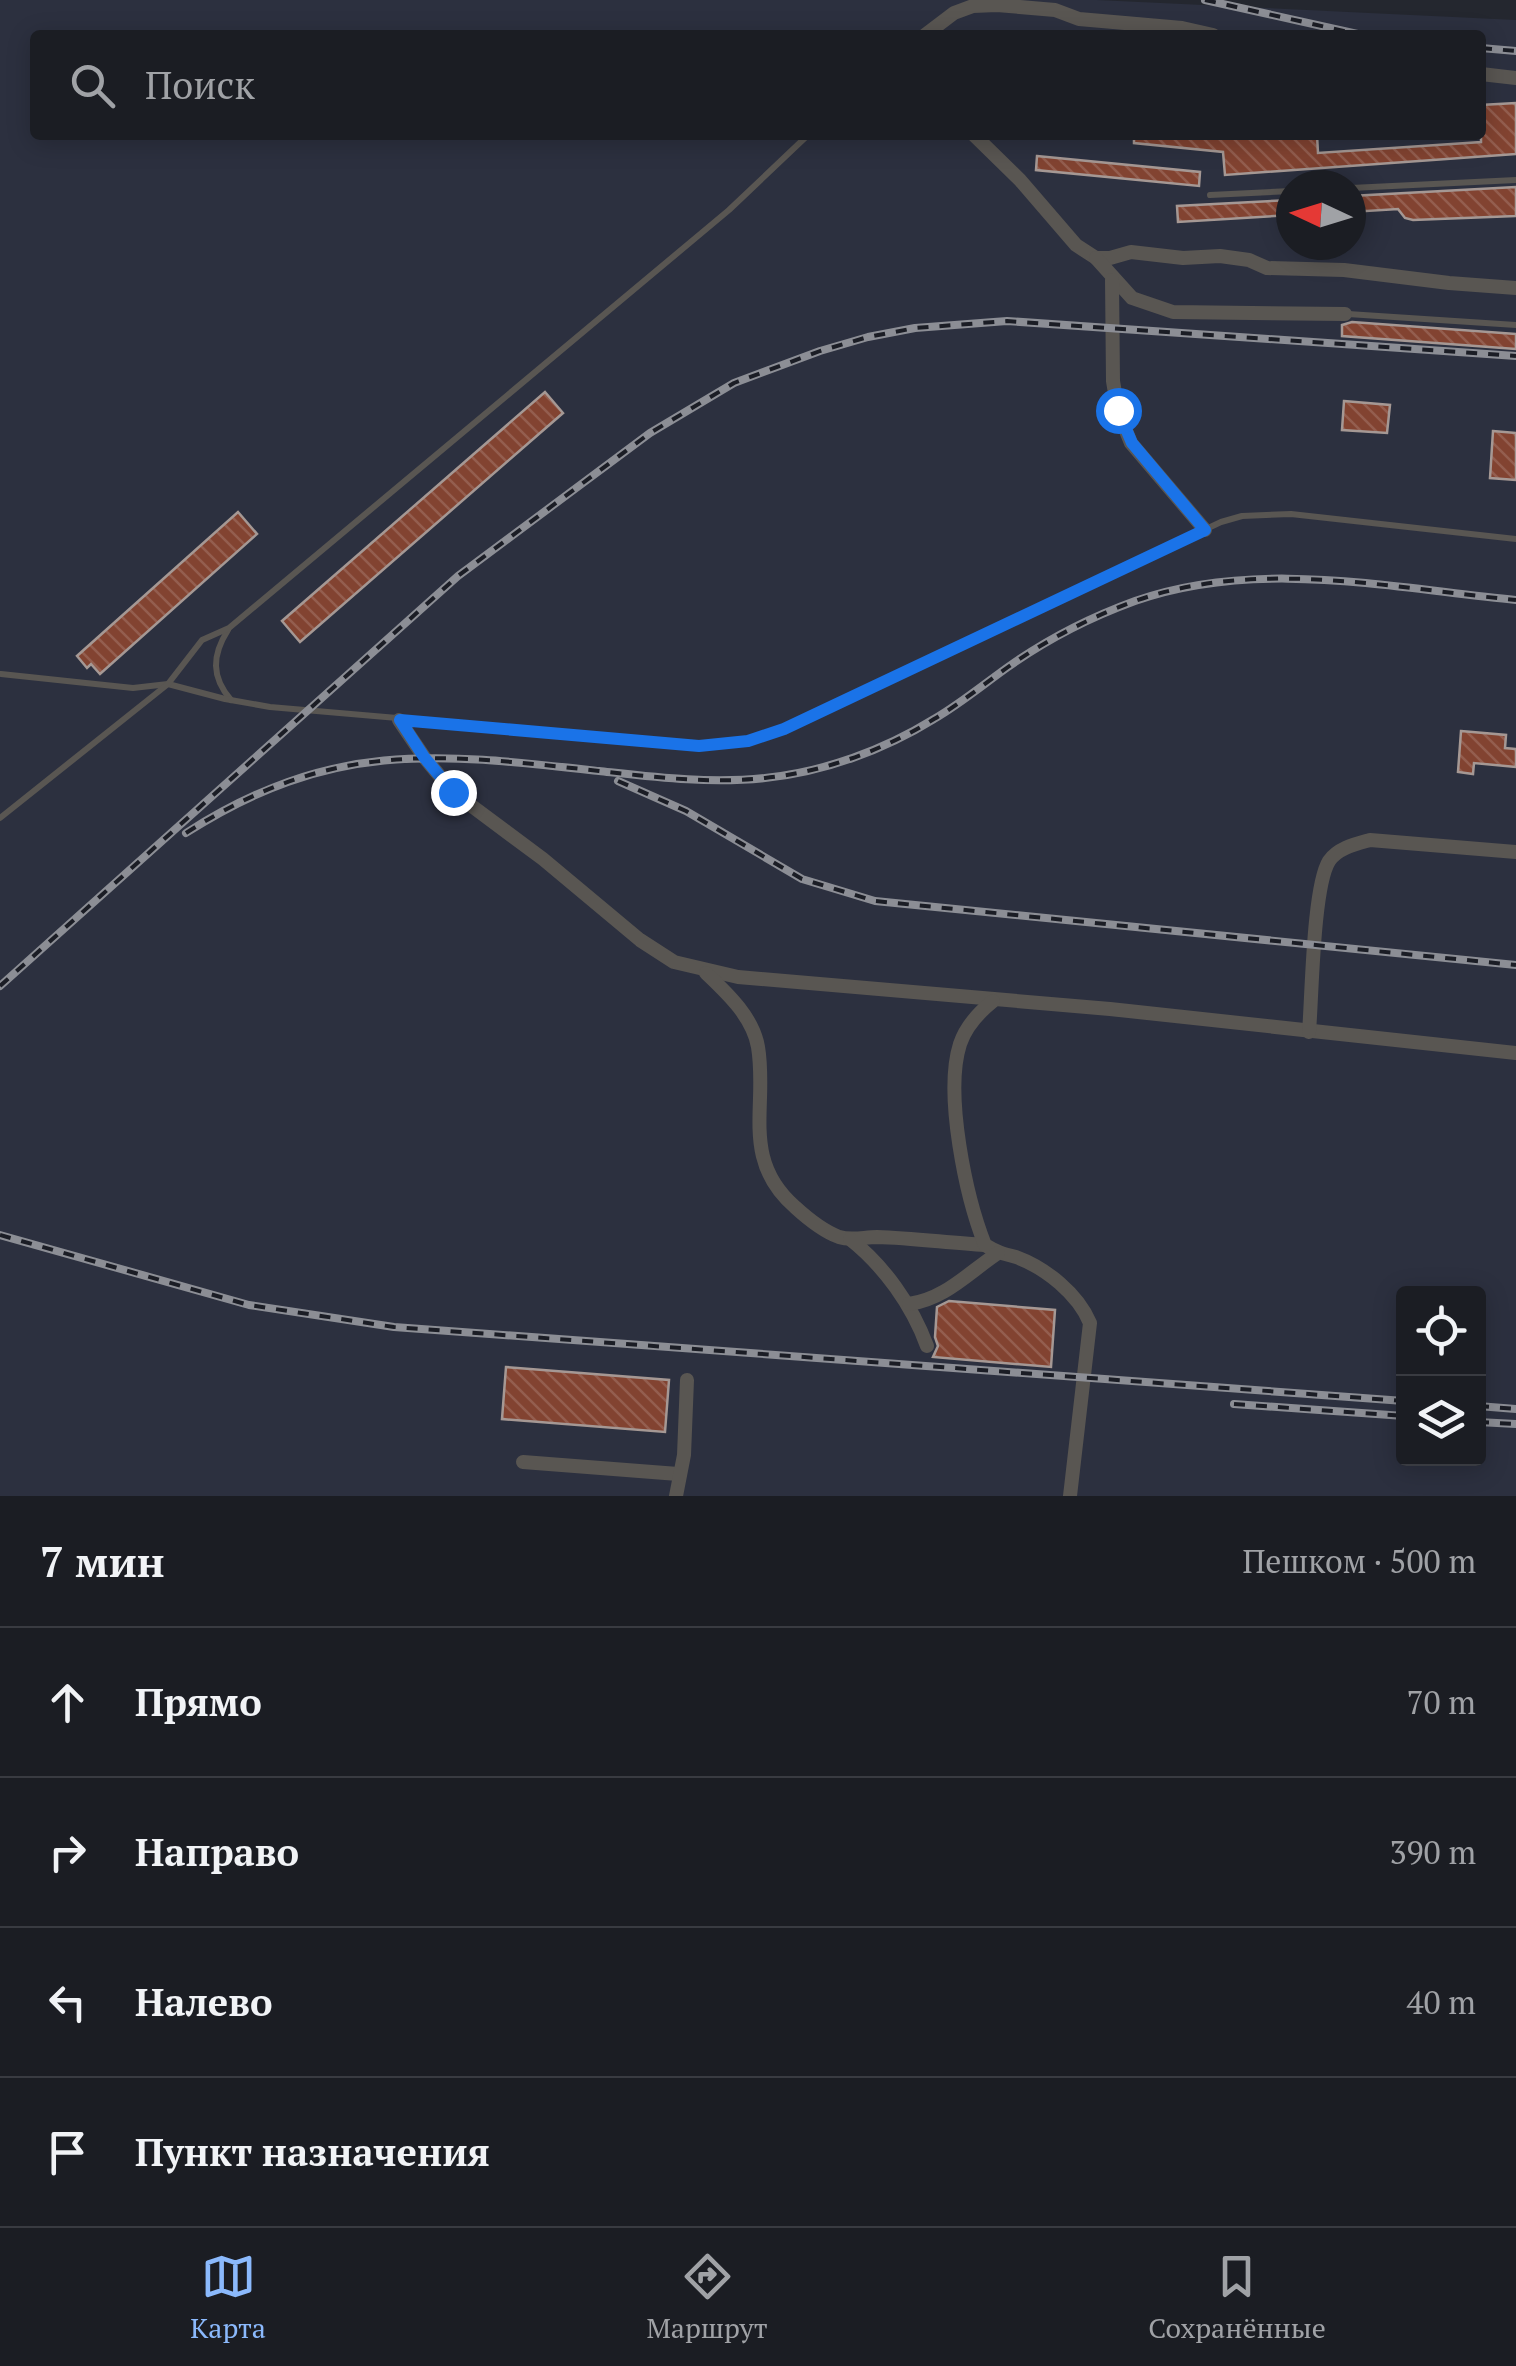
<!DOCTYPE html>
<html lang="ru">
<meta charset="utf-8">
<style>
:root{--surface:#1b1d23;--page:#24262b;--text:#f1f3f6;--muted:#a0a2a6;--line:#393b41;--accent:#8bb9fc}
body{margin:0;font-family:"PT Serif",serif;background:var(--page);color:var(--text)}
.controls{position:absolute;right:30px;bottom:30px;display:grid;overflow:hidden;border-radius:10px;box-shadow:0 5px 25px #0003}
.controls button{width:90px;height:90px;display:grid;place-items:center;padding:0;border:0;border-bottom:2px solid var(--line);background:var(--surface);color:var(--text);font:50px sans-serif}
.compass{position:absolute;left:1276px;top:170px;width:90px;height:90px;border-radius:50%;background:var(--surface);box-shadow:0 5px 25px #0003;rotate:274deg}
.stop{position:absolute;width:30px;height:30px;margin:-22px;border:8px solid #1a73e8;border-radius:50%;background:#fff}
.stop.end{background:#1a73e8;border-color:#fff;box-shadow:0 2px 10px #0008}
.list{margin:0;padding:0;list-style:none}
h2{display:flex;justify-content:space-between;align-items:center;height:130px;margin:0;padding:0 40px;font-size:42px}
h2 small{font-size:32px;font-weight:400;color:var(--muted)}
.list li{display:grid;grid-template-columns:65px 1fr auto;gap:30px;align-items:center;box-sizing:border-box;height:150px;padding:0 40px;border-top:2px solid var(--line)}
.list b{display:block;font-size:38px;white-space:nowrap}
.list em{font-size:32px;font-style:normal;color:var(--muted)}
.icon{flex:none;width:55px;height:55px;fill:none;stroke:currentColor;stroke-width:2;stroke-linecap:round;stroke-linejoin:round}
.map{position:relative;flex:none;width:1516px;height:1496px;overflow:hidden}
.search{position:absolute;background:var(--surface);box-shadow:0 5px 25px #0003;left:30px;right:30px;top:30px;height:110px;display:flex;align-items:center;gap:25px;box-sizing:border-box;padding:0 35px;border-radius:10px;color:var(--muted);font-size:38px}
.sheet{height:730px;background:var(--surface)}
nav{display:flex;justify-content:space-around;align-items:center;box-sizing:border-box;height:140px;border-top:2px solid var(--line);background:var(--surface);font-size:28px;color:var(--muted)}
nav a{display:grid;justify-items:center;gap:5px}
nav .on{color:var(--accent)}
.map>svg:first-child{display:block}
</style>
<div class="map">
<svg width="1516" height="1496" viewBox="0 0 1516 1496">
<defs>
<pattern id="building-back-hatch" width="6" height="6" patternUnits="userSpaceOnUse" patternTransform="scale(2.5)"><rect width="6" height="6" fill="#824331"/><path d="M-1 5l2 2M0 0l6 6M5-1l2 2" fill="none" stroke="#945e4f"/></pattern>
</defs>
<rect width="100%" height="100%" fill="#24272f"/>
<!-- built -->
<path fill="#2c303f" fill-rule="evenodd" d="M0 0H1097L1516 20V1496H0ZM35 35H1481V135H35ZM1291 185H1351V245H1291ZM1404 1294H1478V1458H1404Z"/>
<!-- building -->
<g fill="url(#building-back-hatch)" stroke="#a59894" stroke-width="2.5">
<path d="M1516 103V154L1225 175 1223 152 1134 143V135H1317L1318 153 1481 142V105Z"/>
<path d="M1037 156 1200 172 1199 186 1036 170Z"/>
<path d="M1516 187V216L1413 220 1405 218 1398 209 1351 212V196Z"/>
<path d="M1291 200V215L1178 222 1177 206Z"/>
<path d="M1352 322 1516 334V349L1342 336V325Z"/>
<path d="M545 392 563 413 300 642 282 621Z"/>
<path d="M1344 401 1390 405 1387 433 1342 430Z"/>
<path d="M1493 431 1516 433V480L1490 478Z"/>
<path d="M238 512 257 534 100 674 91 664 87 668 77 656Z"/>
<path d="M1461 731 1506 735 1505 748 1516 749V767L1474 763 1473 774 1458 772Z"/>
<path d="M949 1301 1055 1310 1051 1367 933 1357 938 1346 935 1337 937 1307Z"/>
<path d="M506 1367 669 1380 665 1432 502 1419Z"/>
</g>
<g fill="none" stroke-linecap="round" stroke-linejoin="round">
<!-- service -->
<g stroke="#595652" stroke-width="6">
<path d="M1351 188 1516 180"/>
<path d="M1210 195 1291 191"/>
<path d="M1348 314 1516 325"/>
<path d="M228 630C212 655 211 677 231 700"/>
<path d="M1 674 133 688 168 684 225 699 270 707 719 746 785 729 1134 563 1221 522 1242 516 1291 514 1516 539"/>
<path d="M0 818 168 684 202 640 229 628 729 210 808 135"/>
</g>
<!-- minor -->
<g stroke="#595652" stroke-width="14">
<path d="M925 35 954 13 973 6 997 5 1055 10 1079 19 1182 28 1213 35"/>
<path d="M1481 74 1516 78"/>
<path d="M974 135 1020 180 1076 245 1096 258H1110L1131 252 1183 258 1220 256 1249 260 1267 268 1344 270 1449 283 1516 288"/>
<path d="M1096 258 1132 298 1173 312 1345 314"/>
<path d="M1112 280 1113 381 1118 411 1131 443 1205 530"/>
<path d="M399 720 424 757 453 792 543 859 640 940 674 962 738 977 1110 1009 1516 1053"/>
<path d="M706 973C727 993 753 1017 758 1047 768 1106 740 1159 795 1207 807 1218 823 1231 839 1237 852 1241 864 1237 877 1237 913 1238 949 1243 985 1245"/>
<path d="M993 1001C978 1013 966 1026 960 1044 944 1094 966 1197 985 1245 996 1252 1004 1254 1016 1257 1046 1268 1078 1294 1090 1323L1070 1496"/>
<path d="M1309 1032C1312 996 1313 887 1329 861 1338 848 1356 844 1370 840L1516 852"/>
<path d="M850 1239C884 1266 912 1305 927 1346"/>
<path d="M909 1304C945 1299 968 1273 998 1253"/>
<path d="M523 1462 678 1474"/>
<path d="M676 1496 684 1455 687 1380"/>
</g>
<defs>
<g id="rail">
<path d="M1205 0 1362 35"/>
<path d="M1481 48 1516 51"/>
<path d="M618 781 686 811 802 879 875 901 1516 965"/>
<path d="M186 833C331 740 437 753 599 771 654 777 709 784 765 778 824 772 884 750 934 719 960 704 984 684 1008 667 1046 640 1091 617 1135 601 1257 558 1391 588 1516 600"/>
<path d="M0 986 458 576 650 433 734 383 820 351 868 337 915 328 1007 321 1516 356"/>
<path d="M0 1235 249 1305 394 1327 1404 1401"/>
<path d="M1234 1404 1404 1416"/>
<path d="M1478 1406 1516 1409"/>
<path d="M1478 1422 1516 1424"/>
</g>
</defs>
<!-- rail casing -->
<use href="#rail" stroke="#8c8e95" stroke-width="8"/>
<!-- rail -->
<use href="#rail" stroke="#1b1d25" stroke-width="4" stroke-dasharray="11" stroke-linecap="butt"/>
</g>
<g fill="none" stroke-linecap="round" stroke-linejoin="round">
<!-- route -->
<path stroke="#1a73e8" stroke-width="12" d="M453 792 424 757 400 720 699 746 748 741 784 729 1205 530 1132 443 1118 410"/>
</g>
</svg>
<div class="controls">
<button><svg class="icon" aria-label="locate" viewBox="0 0 24 24"><circle cx="12" cy="12" r="6"/><path d="M12 2v4M12 18v4M2 12h4M18 12h4"/></svg></button>
<button><svg class="icon" aria-label="layers" viewBox="0 0 24 24"><path d="M12 4l9 5-9 5-9-5zM3 14l9 5 9-5"/></svg></button>
</div>
<svg class="compass" viewBox="-18 -18 36 36"><path d="M0-13l5 13h-10z" fill="#e53935"/><path d="M0 13l5-13h-10z" fill="#a0a2a6"/></svg>
<div class="stop" style="left:1118px;top:410px"></div>
<div class="stop end" style="left:453px;top:792px"></div>
<div class="search"><svg class="icon" aria-label="search" viewBox="0 0 24 24"><circle cx="10" cy="10" r="6"/><path d="M15 15l6 6"/></svg>Поиск</div>
</div>
<section class="sheet">
<h2>7 мин<small>Пешком · 500 m</small></h2>
<ul class="list">
<li><svg class="icon" aria-label="ahead" viewBox="0 0 24 24"><path d="M12 20V5M6 11l6-6 6 6"/></svg><div><b>Прямо</b></div><em>70 m</em></li>
<li><svg class="icon" aria-label="right" viewBox="0 0 24 24"><path d="M7 20v-9h11M14 6l5 5-5 5"/></svg><div><b>Направо</b></div><em>390 m</em></li>
<li><svg class="icon" aria-label="left" viewBox="0 0 24 24"><path d="M17 20v-9H6M10 6l-5 5 5 5"/></svg><div><b>Налево</b></div><em>40 m</em></li>
<li><svg class="icon" aria-label="arrive" viewBox="0 0 24 24"><path d="M6 21V4h12l-3 4 3 4H6"/></svg><div><b>Пункт назначения</b></div></li>
</ul>
</section>
<nav>
<a class="on"><svg class="icon" aria-label="map" viewBox="0 0 24 24"><path d="M3 6l6-2 6 2 6-2v14l-6 2-6-2-6 2zM9 4v14M15 6v14"/></svg>Карта</a>
<a><svg class="icon" aria-label="directions" viewBox="0 0 24 24"><path d="M12 3l9 9-9 9-9-9zM9 14v-3h6M13 9l2 2-2 2"/></svg>Маршрут</a>
<a><svg class="icon" aria-label="saved" viewBox="0 0 24 24"><path d="M7 4h10v16l-5-4-5 4z"/></svg>Сохранённые</a>
</nav>
